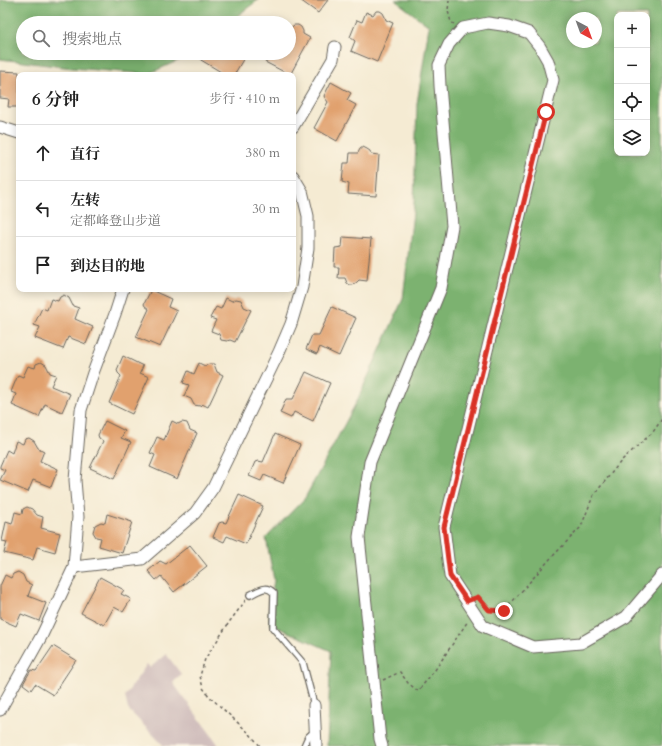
<!DOCTYPE html>
<html lang="zh">
<meta charset="utf-8">
<style>
:root{--surface:#fff;--page:#f6f6f6;--text:#222;--muted:#767676;--line:#e0e0e0}
body{margin:0;font-family:Cardo,"Noto Serif SC",serif;background:var(--page);color:var(--text)}
.controls{position:absolute;right:12px;top:12px;display:grid;overflow:hidden;border-radius:8px;box-shadow:0 2px 10px #0003}
.controls button{width:36px;height:36px;display:grid;place-items:center;padding:0;border:0;border-bottom:1px solid var(--line);background:var(--surface);color:var(--text);font:20px sans-serif}
.compass{position:absolute;left:566px;top:12px;width:36px;height:36px;border-radius:50%;background:var(--surface);box-shadow:0 2px 10px #0003;rotate:139deg}
.stop{position:absolute;width:12px;height:12px;margin:-9px;border:3px solid #d93025;border-radius:50%;background:#fff}
.stop.end{background:#d93025;border-color:#fff;box-shadow:0 1px 4px #0008}
.list{margin:0;padding:0;list-style:none}
h2{display:flex;justify-content:space-between;align-items:center;height:52px;margin:0;padding:0 16px;font-size:17px}
h2 small{font-size:13px;font-weight:400;color:var(--muted)}
.list li{display:grid;grid-template-columns:26px 1fr auto;gap:12px;align-items:center;box-sizing:border-box;height:56px;padding:0 16px;border-top:1px solid var(--line)}
.list b{display:block;font-size:15px;white-space:nowrap}
.list p{margin:0;font-size:13px;white-space:nowrap;color:var(--muted)}
.list em{font-size:13px;font-style:normal;color:var(--muted)}
.icon{flex:none;width:22px;height:22px;fill:none;stroke:currentColor;stroke-width:2;stroke-linecap:round;stroke-linejoin:round}
.map{position:relative;flex:none;width:662px;height:746px;overflow:hidden}
.search{position:absolute;background:var(--surface);box-shadow:0 2px 10px #0003;left:16px;top:16px;width:280px;height:44px;display:flex;align-items:center;gap:10px;box-sizing:border-box;padding:0 14px;border-radius:22px;color:var(--muted);font-size:15px}
.panel{position:absolute;background:var(--surface);box-shadow:0 2px 10px #0003;left:16px;top:72px;width:280px;height:220px;border-radius:8px}
.map>svg:first-child{display:block}
</style>
<div class="map">
<svg width="662" height="746" viewBox="0 0 662 746">
<rect width="100%" height="100%" fill="#fcf5e5"/>
<filter id="ink" filterUnits="userSpaceOnUse"><feTurbulence type="fractalNoise" baseFrequency=".025" numOctaves="2"/><feDisplacementMap in="SourceGraphic" scale="8" xChannelSelector="R" yChannelSelector="G"/><feConvolveMatrix kernelMatrix="1 2 1 2 8 2 1 2 1" color-interpolation-filters="sRGB"/></filter>
<filter id="wash" filterUnits="userSpaceOnUse"><feTurbulence type="fractalNoise" baseFrequency=".012" numOctaves="4" result="noise"/><feDisplacementMap in="SourceGraphic" scale="16" xChannelSelector="R" yChannelSelector="G"/><feGaussianBlur stdDeviation="0.9" result="paint"/><feColorMatrix in="noise" values="0 0 0 0 0 0 0 0 0 0 0 0 0 0 0 0 0 1.4 0 .05"/><feComposite in="paint" operator="in"/></filter>
<g filter="url(#wash)">
<rect width="100%" height="100%" fill="#f5ebd3"/>
<!-- industrial -->
<path fill="#d1bfbd" d="M166 654 181 674 173 683 218 744 216 746H164L128 709 125 696 147 664 150 668Z"/>
<!-- forest -->
<g fill="#7bb270" stroke="#4c6746" fill-rule="evenodd">
<path d="M0 0H258L228 23H23V53H190L184 58 148 74 72 68 0 59Z"/>
<path d="M395 0H662V745L660 746H327L331 651 270 624 269 612 274 580 266 538 305 498 356 403 403 299 414 204 417 104 429 26ZM617 15H647V153H617ZM572 18H596V42H572Z"/>
</g>
<g id="blocks">
<!-- building -->
<g fill="#e1a16e">
<path d="M300 0H328L318 13Z"/>
<path d="M376 11H380L383 13 385 17 386 20 393 23 377 62 351 51 355 41 350 37 357 20 362 22 366 12 373 15Z"/>
<path d="M294 25H298L301 27 303 31V34L310 38 290 75 265 62 270 53H289V29Z"/>
<path d="M205 53H240L245 56 234 75H226L201 60Z"/>
<path d="M0 71 19 72V107H8L9 99 0 98Z"/>
<path d="M331 82 351 93 347 100 356 105 337 141 314 128 328 102 325 98 324 96Z"/>
<path d="M363 147 367 149 370 151 371 154 379 155 376 196 348 194 349 184 342 182 344 163H349L350 153H358L360 149Z"/>
<path d="M343 237 371 239 367 281 359 280 357 282 353 285H350L347 283 345 278H338L339 267H334L335 248 342 247Z"/>
<path d="M151 290 171 299 168 307 177 311 160 347 136 337 149 309 145 306 144 304Z"/>
<path d="M64 295 69 298 73 306 79 308 75 319 93 327 86 344 68 337 63 349 35 338 40 327 34 325 42 308 47 310 51 299 58 301 60 297Z"/>
<path d="M226 298 232 301 236 299 241 300 244 307 251 310 235 342 230 340 227 341 221 340 219 334 211 331 216 320 210 318 216 307 221 309Z"/>
<path d="M332 307 356 318 339 356 320 347 317 354 306 349 312 335H319Z"/>
<path d="M123 356 143 366 140 373 149 377 132 414 109 403 121 376 118 373 117 370Z"/>
<path d="M41 362 46 365 50 373 56 375 51 386 70 394 62 412 45 404 39 417 12 405 16 394 11 392 18 375 23 377 28 366 35 368 36 364Z"/>
<path d="M199 363 205 366 209 364H214L217 372 223 375 208 407 202 404 200 406 194 405 191 399 184 396 189 385 183 383 188 371 194 374Z"/>
<path d="M306 372 330 383 313 421 294 412 291 418 280 413 286 399H293Z"/>
<path d="M105 421 125 431 121 438 131 442 114 479 90 468 103 441 99 438 98 435Z"/>
<path d="M172 421 178 424 182 422 187 423 190 430 197 433 177 479 150 467 155 455 150 453 157 437 164 440Z"/>
<path d="M275 434 300 445 283 483 264 475 261 481 249 476 255 462 258 461 263 462Z"/>
<path d="M29 438 34 441 38 448 44 451 40 461 58 469 51 487 33 480 28 492 0 480 5 470 0 468V466L7 450 12 453 16 441 23 444 25 439Z"/>
<path d="M239 495 263 506 246 544 227 536 224 542 213 537 219 523 222 522 226 523Z"/>
<path d="M27 507 32 509 37 515 43 517 41 528 60 533 55 552 37 547 33 560 4 553 7 542 2 541 6 522 12 524 15 512 22 514 23 509Z"/>
<path d="M107 514 132 522 122 553 99 546 101 538 96 537 93 532 95 525 101 522 105 523Z"/>
<path d="M190 545 207 566 174 592 161 576 156 580 148 571 160 561 166 564Z"/>
<path d="M18 572 23 575 26 582 32 585 28 596 46 603 39 621 21 614 16 626 0 619V586L5 575 11 578 13 574Z"/>
<path d="M100 577 124 590 121 594 131 599 123 612 114 607 104 625 81 613Z"/>
<path d="M53 646 76 660 53 695 35 684 31 690 23 684 31 670 36 671Z"/>
</g>
</g>
</g>
<g filter="url(#ink)">
<use href="#blocks" fill-opacity="0" stroke="#68645c" stroke-width="1"/>
<g fill="none" stroke-linecap="round" stroke-linejoin="round">
<defs>
<g id="service">
<path d="M250 595C259 591 265 584 274 593L273 628 303 663 314 705"/>
<path d="M304 746 308 737 315 731"/>
</g>
<g id="minor">
<path d="M0 127 19 133"/>
<path d="M293 127 333 59 335 47"/>
<path d="M74 567 142 559 195 513 213 488 279 352 291 324 302 287 308 248V216L302 191 293 176"/>
<path d="M314 705 316 746"/>
<path d="M0 710 42 635 74 567 78 517 75 480 81 410 93 373 115 314 123 289"/>
<path d="M382 746 380 739 359 537 370 462 441 288 452 226 440 86 439 65 449 44 463 28 488 23 509 26 529 33 540 47 548 61 553 80 444 527 450 576 483 626 533 647 581 643 626 617 662 575"/>
</g>
</defs>
<!-- service casing -->
<use href="#service" stroke="#68645c" stroke-width="8"/>
<!-- minor casing -->
<use href="#minor" stroke="#68645c" stroke-width="13"/>
<!-- path -->
<g stroke="#68645c" stroke-width="1.5" stroke-dasharray="3 3" stroke-linecap="butt">
<path d="M449 0 448 11 451 22 454 24"/>
<path d="M476 598 478 597 489 610 504 611 551 558 581 527 593 496 622 460 653 432 662 419"/>
<path d="M246 600 230 621 205 659 200 676 203 688 209 696 250 734 260 746"/>
<path d="M383 680 400 672 408 683 418 691 435 670 468 621"/>
</g>
<!-- service -->
<use href="#service" stroke="#fff" stroke-width="5.5"/>
<!-- minor -->
<use href="#minor" stroke="#fff" stroke-width="11"/>
</g>
</g>
<g fill="none" stroke-linecap="round" stroke-linejoin="round" filter="url(#ink)">
<!-- route -->
<path stroke="#d93025" stroke-width="5" d="M504 611 489 610 478 597 467 601 450 576 444 527 546 112"/>
</g>
</svg>
<div class="controls">
<button>+</button>
<button>−</button>
<button><svg class="icon" aria-label="locate" viewBox="0 0 24 24"><circle cx="12" cy="12" r="6"/><path d="M12 2v4M12 18v4M2 12h4M18 12h4"/></svg></button>
<button><svg class="icon" aria-label="layers" viewBox="0 0 24 24"><path d="M12 4l9 5-9 5-9-5zM3 14l9 5 9-5"/></svg></button>
</div>
<svg class="compass" viewBox="-18 -18 36 36"><path d="M0-13l5 13h-10z" fill="#e53935"/><path d="M0 13l5-13h-10z" fill="#767676"/></svg>
<div class="stop" style="left:546px;top:112px"></div>
<div class="stop end" style="left:504px;top:611px"></div>
<div class="search"><svg class="icon" aria-label="search" viewBox="0 0 24 24"><circle cx="10" cy="10" r="6"/><path d="M15 15l6 6"/></svg>搜索地点</div>
<section class="panel">
<h2>6 分钟<small>步行 · 410 m</small></h2>
<ul class="list">
<li><svg class="icon" aria-label="ahead" viewBox="0 0 24 24"><path d="M12 20V5M6 11l6-6 6 6"/></svg><div><b>直行</b></div><em>380 m</em></li>
<li><svg class="icon" aria-label="left" viewBox="0 0 24 24"><path d="M17 20v-9H6M10 6l-5 5 5 5"/></svg><div><b>左转</b><p>定都峰登山步道</p></div><em>30 m</em></li>
<li><svg class="icon" aria-label="arrive" viewBox="0 0 24 24"><path d="M6 21V4h12l-3 4 3 4H6"/></svg><div><b>到达目的地</b></div></li>
</ul>
</section>
</div>
